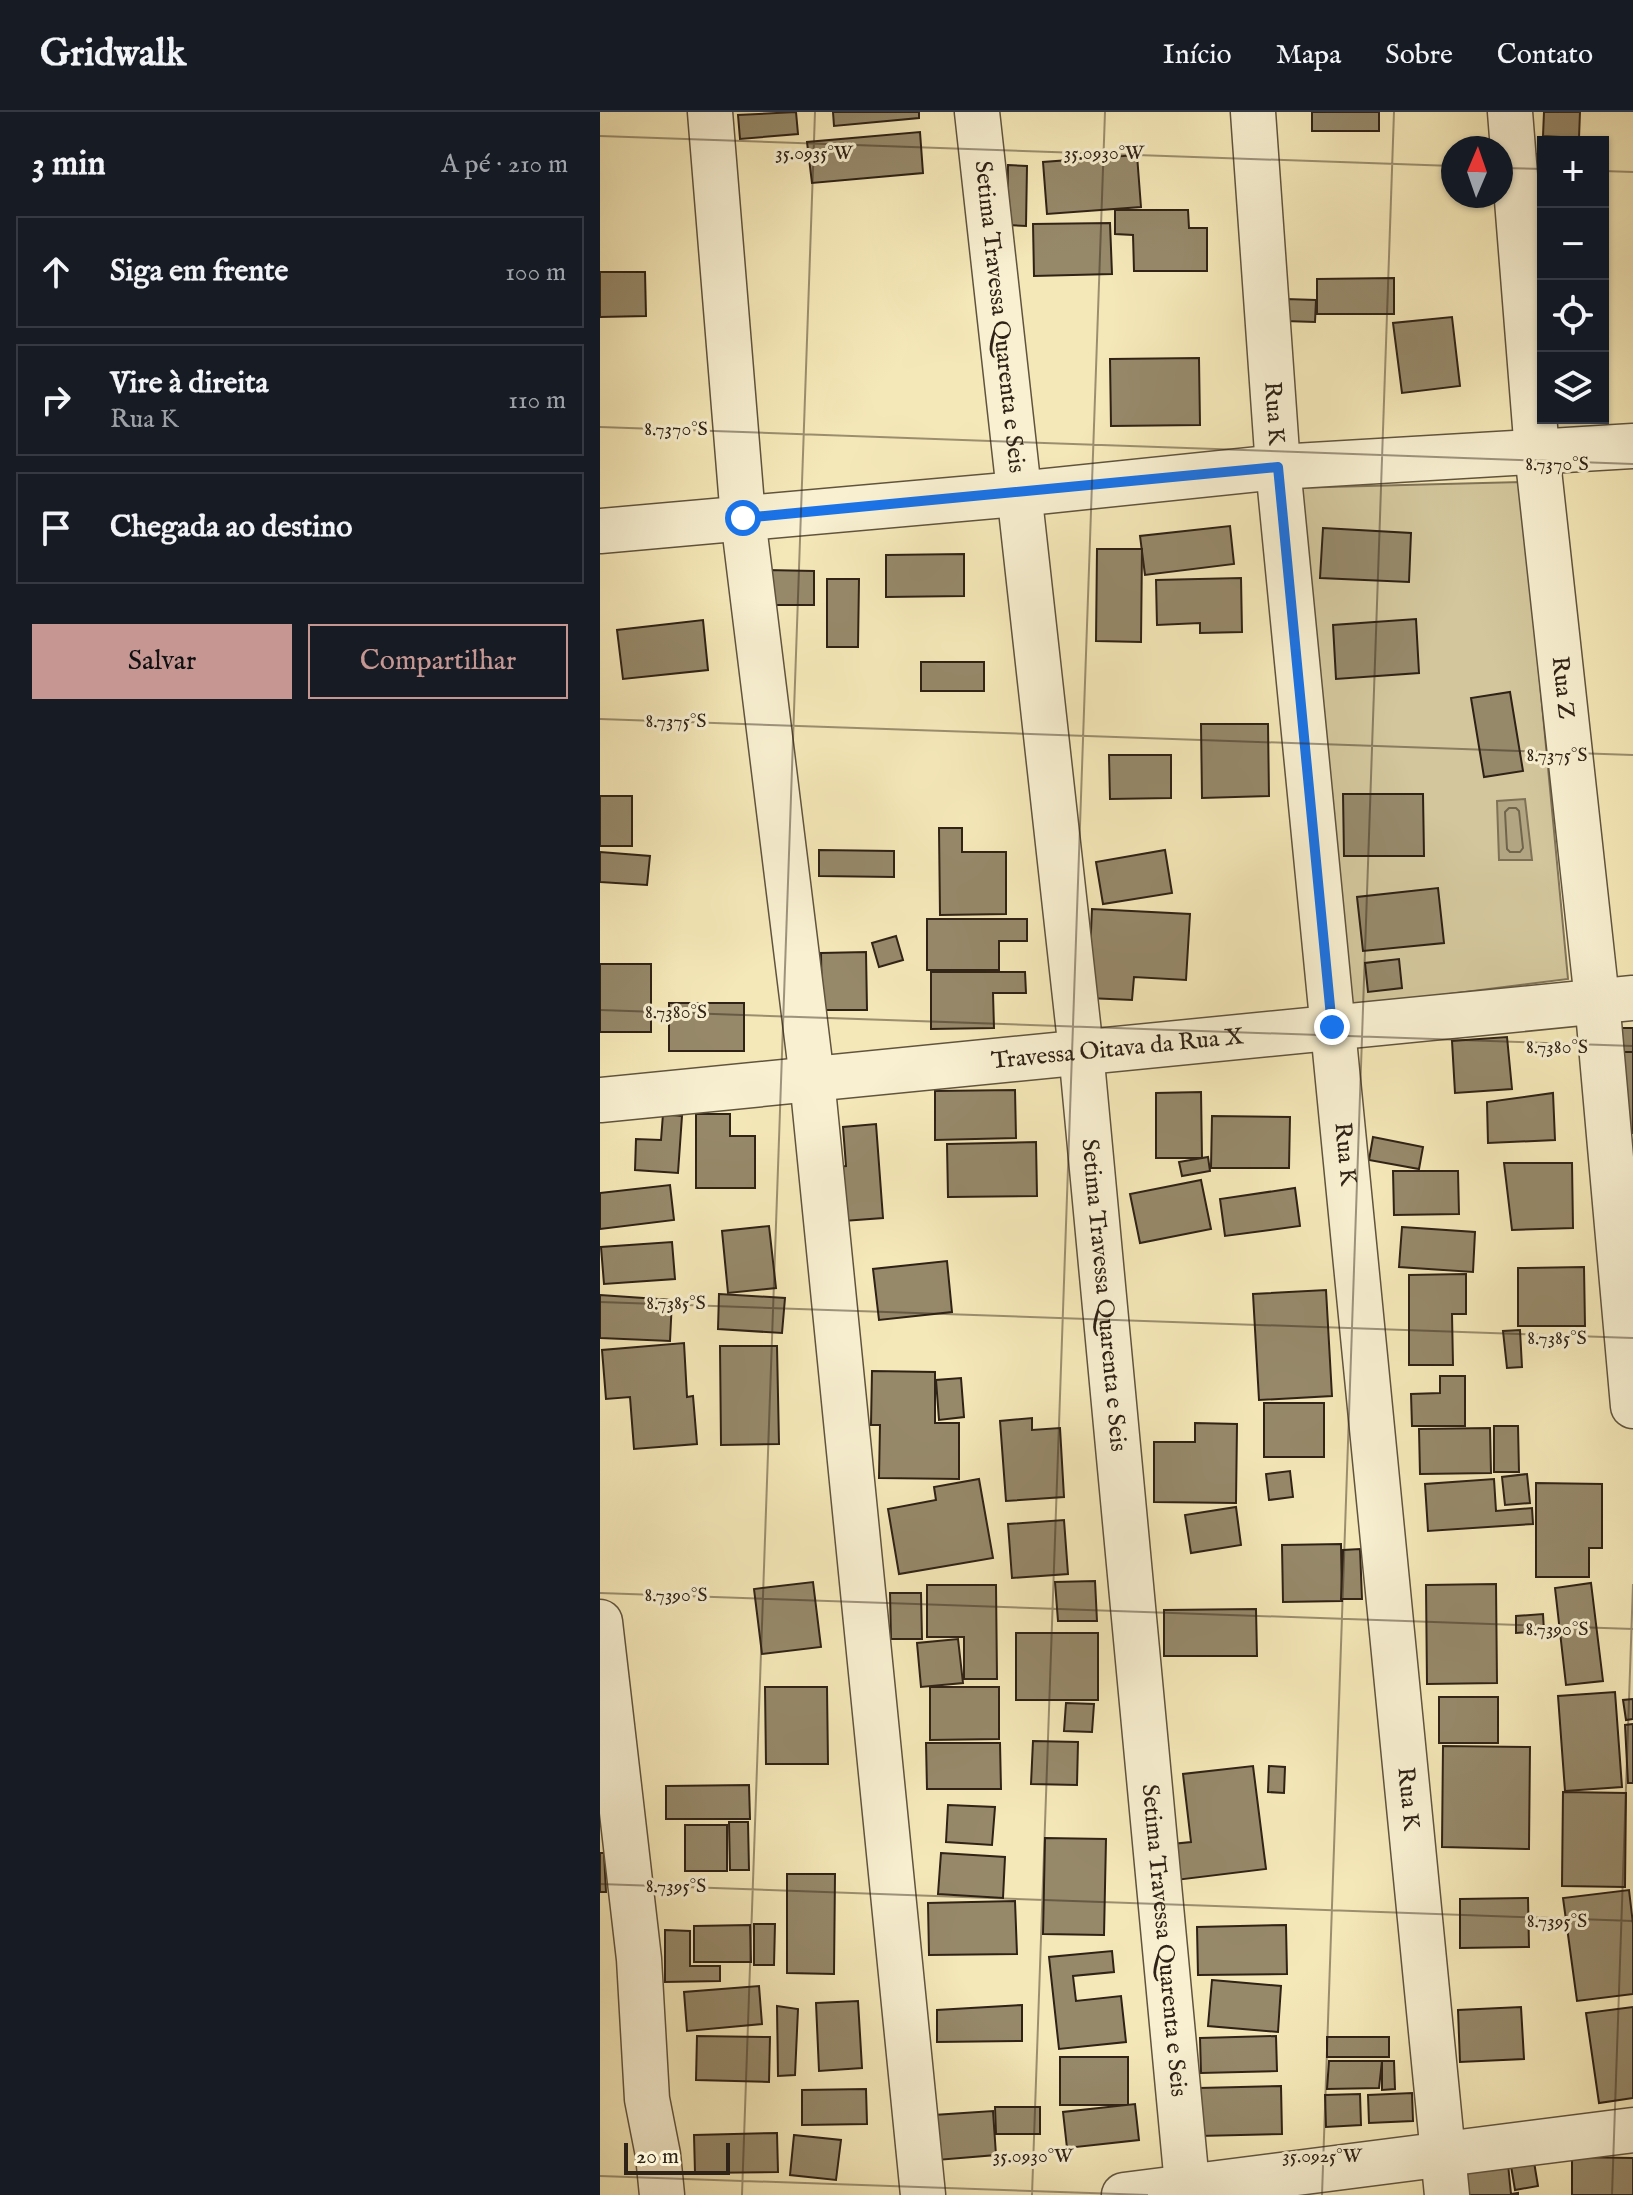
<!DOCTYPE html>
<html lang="pt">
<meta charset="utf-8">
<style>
:root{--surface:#171b24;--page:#242831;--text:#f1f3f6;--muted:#9ea1a6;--line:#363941;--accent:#c59692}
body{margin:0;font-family:"IM FELL English",serif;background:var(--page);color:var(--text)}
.controls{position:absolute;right:24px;top:24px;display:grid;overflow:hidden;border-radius:0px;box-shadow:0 2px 6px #0004}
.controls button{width:72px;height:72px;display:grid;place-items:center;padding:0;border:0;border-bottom:2px solid var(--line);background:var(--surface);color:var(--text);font:40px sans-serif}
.compass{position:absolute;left:841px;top:24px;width:72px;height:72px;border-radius:50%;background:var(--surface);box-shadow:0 2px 6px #0004;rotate:2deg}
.scale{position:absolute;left:24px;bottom:20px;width:106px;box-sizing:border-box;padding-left:8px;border:4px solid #2f2216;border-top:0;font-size:22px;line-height:28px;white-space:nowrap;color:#2f2216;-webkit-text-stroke:6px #f8f0d1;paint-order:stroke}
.stop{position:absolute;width:24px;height:24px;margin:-18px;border:6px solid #1a73e8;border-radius:50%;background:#fff}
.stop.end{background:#1a73e8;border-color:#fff;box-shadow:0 2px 8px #0008}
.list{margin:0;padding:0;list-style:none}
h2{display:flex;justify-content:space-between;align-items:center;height:104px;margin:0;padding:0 32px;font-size:34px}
h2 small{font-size:26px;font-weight:400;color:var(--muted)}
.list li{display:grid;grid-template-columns:52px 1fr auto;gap:24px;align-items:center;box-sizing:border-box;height:112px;margin:0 16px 16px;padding:0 16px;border:2px solid var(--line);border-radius:0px}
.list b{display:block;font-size:30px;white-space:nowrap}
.list p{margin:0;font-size:26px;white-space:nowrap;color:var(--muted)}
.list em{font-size:26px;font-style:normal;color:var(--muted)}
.actions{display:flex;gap:16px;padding:24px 32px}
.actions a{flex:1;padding:18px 0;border:2px solid var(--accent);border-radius:0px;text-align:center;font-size:28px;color:var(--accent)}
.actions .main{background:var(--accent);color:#111}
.icon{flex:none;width:44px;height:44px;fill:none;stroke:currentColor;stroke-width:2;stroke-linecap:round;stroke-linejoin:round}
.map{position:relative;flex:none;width:1033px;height:2083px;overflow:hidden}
header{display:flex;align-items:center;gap:48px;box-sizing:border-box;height:112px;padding:0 40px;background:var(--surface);border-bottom:2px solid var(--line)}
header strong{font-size:38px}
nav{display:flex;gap:44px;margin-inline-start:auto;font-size:28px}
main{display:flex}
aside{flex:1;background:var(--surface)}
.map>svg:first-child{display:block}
</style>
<header>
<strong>Gridwalk</strong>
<nav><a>Início</a><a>Mapa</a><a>Sobre</a><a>Contato</a></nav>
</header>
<main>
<aside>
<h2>3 min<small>A pé · 210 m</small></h2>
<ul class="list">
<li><svg class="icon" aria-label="ahead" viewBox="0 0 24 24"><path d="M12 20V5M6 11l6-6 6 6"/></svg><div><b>Siga em frente</b></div><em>100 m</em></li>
<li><svg class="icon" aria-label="right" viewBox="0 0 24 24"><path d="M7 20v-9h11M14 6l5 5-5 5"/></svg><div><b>Vire à direita</b><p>Rua K</p></div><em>110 m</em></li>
<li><svg class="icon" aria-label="arrive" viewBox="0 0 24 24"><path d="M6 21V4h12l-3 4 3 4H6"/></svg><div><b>Chegada ao destino</b></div></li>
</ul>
<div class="actions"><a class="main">Salvar</a><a>Compartilhar</a></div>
</aside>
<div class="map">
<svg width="1033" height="2083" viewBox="0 0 1033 2083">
<rect width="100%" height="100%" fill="#f5e8b8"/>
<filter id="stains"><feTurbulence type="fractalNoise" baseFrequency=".0025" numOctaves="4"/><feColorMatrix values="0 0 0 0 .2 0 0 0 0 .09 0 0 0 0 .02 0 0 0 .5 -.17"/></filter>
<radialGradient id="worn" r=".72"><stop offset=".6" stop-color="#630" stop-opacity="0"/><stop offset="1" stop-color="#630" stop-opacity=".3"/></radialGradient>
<!-- green -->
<path fill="#d3c69c" stroke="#817459" stroke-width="2" d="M921 370 968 867 746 895 690 376Z"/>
<!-- water -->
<path fill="#b2a581" stroke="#7e7156" stroke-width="2" d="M925 687 932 748H899L897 689Z"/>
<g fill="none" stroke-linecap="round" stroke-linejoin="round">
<!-- shore -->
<path stroke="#70644c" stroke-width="2" d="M909 696H916L919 699 923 736 920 740H910L907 737 905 700Z"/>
</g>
<!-- building -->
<g fill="#96896a" stroke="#2f2216" stroke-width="2">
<path d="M196 0 198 22 140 27 138 3Z"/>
<path d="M233 0H319V6L234 14Z"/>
<rect x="712" y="0" width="67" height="19"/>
<path d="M944 0H980L979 26 943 24Z"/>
<path d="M320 20 323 61 212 71 207 30Z"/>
<rect x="923" y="42" width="20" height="43"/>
<path d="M537 43 541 95 447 102 443 50Z"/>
<path d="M408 53 427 54 426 114 407 113Z"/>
<path d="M515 98H588L589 116H607V159H534L533 123 515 122Z"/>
<path d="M510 111 512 162 434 164 433 112Z"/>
<path d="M0 160H45L46 204 0 205Z"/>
<path d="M794 166V202H717V167Z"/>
<path d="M686 187 716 188 715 210 685 209Z"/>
<path d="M852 205 860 274 802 281 793 211Z"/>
<path d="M599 246 600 313 511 314 510 247Z"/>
<path d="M630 414 634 452 545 463 540 424Z"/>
<path d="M723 416 811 421 809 470 720 466Z"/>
<path d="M497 437H542L541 530 496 529Z"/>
<path d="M364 442V484L286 485V443Z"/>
<path d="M166 458 214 459V493H166Z"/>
<path d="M641 466 642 520 600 521V511L557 513 556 468Z"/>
<path d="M227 467H259L258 535H227Z"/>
<path d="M816 507 819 561 736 567 733 513Z"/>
<path d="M103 508 108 558 23 567 17 518Z"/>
<rect x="321" y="550" width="63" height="29"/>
<path d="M910 580 923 659 884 665 871 586Z"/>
<path d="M601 612H668L669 684 602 686Z"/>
<path d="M509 643H571V686L510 687Z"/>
<path d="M743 682H823L824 744H744Z"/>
<rect x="0" y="684" width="32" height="50"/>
<path d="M339 716H362V740H406V802L340 803Z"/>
<path d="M219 738 294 739V765L219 764Z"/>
<path d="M565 738 572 781 503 792 496 750Z"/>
<path d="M0 740 50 744 47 773 0 770Z"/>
<path d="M838 776 844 831 763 839 757 785Z"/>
<path d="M492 797 590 802 586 868 534 865 532 888 488 886Z"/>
<path d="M327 807H427V829H399V858H327Z"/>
<path d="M296 824 303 848 279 855 272 831Z"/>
<path d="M266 840 267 898H222L221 841Z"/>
<path d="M799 847 802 876 768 880 765 851Z"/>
<rect x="0" y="852" width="51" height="68"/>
<path d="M331 860H425L426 881H393L394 916 331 917Z"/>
<rect x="69" y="891" width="75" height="48"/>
<rect x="1022" y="916" width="11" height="24"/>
<path d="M907 925 912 977 855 981 852 929Z"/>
<rect x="1022" y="940" width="11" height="81"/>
<path d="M415 978 416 1026 335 1028V979Z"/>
<path d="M601 980 602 1046H556V981Z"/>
<path d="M953 981 955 1028 888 1031 887 990Z"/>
<path d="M63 1002 82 1004 78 1061 35 1058 36 1027 61 1028Z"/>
<path d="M96 1002H130V1024H155V1076H96Z"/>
<path d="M612 1004 690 1005 689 1056H611Z"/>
<path d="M276 1012 283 1106 230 1110 226 1056 246 1054 243 1015Z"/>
<path d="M773 1025 823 1035 819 1057 769 1048Z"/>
<path d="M436 1030 437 1084 348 1085 347 1032Z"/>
<path d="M608 1045 610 1059 582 1064 579 1050Z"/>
<path d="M904 1051H972L973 1116 912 1118Z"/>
<path d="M793 1059H858L859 1102 794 1103Z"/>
<path d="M601 1068 611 1117 540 1131 530 1082Z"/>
<path d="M70 1073 74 1108 0 1117V1081Z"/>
<path d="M695 1076 700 1114 625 1124 620 1087Z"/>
<path d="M169 1114 176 1176 128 1181 122 1119Z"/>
<path d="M802 1115 875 1120 873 1160 799 1155Z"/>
<path d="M72 1130 75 1167 4 1172 1 1135Z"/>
<path d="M347 1149 352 1200 279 1208 273 1157Z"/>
<path d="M984 1155 985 1214H918V1156Z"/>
<path d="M866 1162V1202H852L853 1253H809V1163Z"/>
<path d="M726 1178 732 1284 659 1288 653 1182Z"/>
<path d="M119 1182 185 1186 182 1221 118 1217Z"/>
<path d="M0 1183 72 1188 70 1229 0 1226Z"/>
<path d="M920 1218 922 1255 907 1256 903 1219Z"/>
<path d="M84 1231 87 1285 93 1284 97 1332 34 1337 30 1285 6 1287 2 1238Z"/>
<path d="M120 1234H177L179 1332 121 1333Z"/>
<path d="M272 1259 335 1260V1311H359V1367L279 1366 280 1313H271Z"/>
<path d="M840 1264H865V1314H812L811 1282 840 1281Z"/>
<path d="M361 1266 364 1305 339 1308 336 1268Z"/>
<rect x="664" y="1291" width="60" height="54"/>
<path d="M432 1306V1318L460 1316 464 1385 406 1389 400 1309Z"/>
<path d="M595 1311 637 1312 636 1391 554 1390V1330H595Z"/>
<path d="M894 1314H918L919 1360H894Z"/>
<path d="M890 1316 891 1361 820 1362 819 1317Z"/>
<path d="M690 1359 693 1385 669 1388 666 1362Z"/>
<path d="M927 1362 930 1391 905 1393 902 1365Z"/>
<path d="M379 1367 393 1446 299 1462 288 1397 336 1388 334 1375Z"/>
<path d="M894 1367 896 1399 932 1396 933 1412 828 1419 825 1372Z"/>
<path d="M936 1371 1002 1372V1436H989V1465H936Z"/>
<path d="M636 1395 641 1433 591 1441 585 1403Z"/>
<path d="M464 1408 468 1462 412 1466 408 1412Z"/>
<path d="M741 1432 742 1489 683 1490 682 1433Z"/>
<path d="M760 1437 762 1487H741L743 1438Z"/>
<path d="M495 1469 497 1509H458L455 1470Z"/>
<path d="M213 1470 221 1535 162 1542 154 1477Z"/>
<path d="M991 1471 1003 1569 966 1573 955 1476Z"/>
<path d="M896 1472 897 1571 827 1572 826 1473Z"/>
<path d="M327 1473H396L397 1567H364V1525H327Z"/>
<path d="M290 1481H321L322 1527H291Z"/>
<path d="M656 1497 657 1544H564V1498Z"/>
<path d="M943 1502 944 1519 916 1521V1504Z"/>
<rect x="416" y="1521" width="82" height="67"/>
<path d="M358 1527 363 1571 321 1575 317 1531Z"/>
<path d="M165 1575H227L228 1652H166Z"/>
<path d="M330 1575H399V1627L330 1628Z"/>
<path d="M1015 1580 1022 1675 965 1679 958 1584Z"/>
<rect x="839" y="1585" width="59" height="46"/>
<path d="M1033 1587V1607L1026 1608 1023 1588Z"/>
<path d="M466 1591 494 1592 492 1620 464 1619Z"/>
<path d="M1033 1612V1671H1028L1025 1613Z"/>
<path d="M433 1629 478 1630 477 1673 431 1672Z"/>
<path d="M326 1631H400L401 1677H327Z"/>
<path d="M843 1634 930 1635 929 1737 842 1735Z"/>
<path d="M653 1654 666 1757 576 1768 572 1732 591 1730 583 1662Z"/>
<path d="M669 1654 685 1655 684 1681 668 1680Z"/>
<path d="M149 1673 150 1707H66V1674Z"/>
<path d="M963 1680 1026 1681 1025 1775 962 1774Z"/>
<path d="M348 1693 395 1695 392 1733 346 1730Z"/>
<path d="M129 1710H148L149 1758H130Z"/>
<rect x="85" y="1713" width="42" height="46"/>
<path d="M445 1726 506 1727 504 1823 443 1822Z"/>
<path d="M0 1741H4L6 1780H0Z"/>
<path d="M341 1741 405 1745 403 1786 338 1782Z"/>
<path d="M187 1762H235L234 1862 187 1861Z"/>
<path d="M1029 1778 1033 1812V1882L977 1889 963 1786Z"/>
<path d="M928 1786 929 1835 860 1836V1787Z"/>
<path d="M415 1789 417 1842 329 1843 328 1791Z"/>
<path d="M154 1812H175L174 1853H154Z"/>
<path d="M150 1813 151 1850H94V1814Z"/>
<path d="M686 1813 687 1862 598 1863 597 1815Z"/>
<path d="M65 1818 90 1819V1854H120V1869L65 1870Z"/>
<path d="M512 1839 514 1860 473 1864 476 1889 521 1884 526 1930 459 1937 449 1845Z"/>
<path d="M612 1868 681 1874 678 1920 608 1914Z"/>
<path d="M159 1874 162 1912 87 1919 84 1880Z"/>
<path d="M258 1889 262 1956 219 1959 216 1891Z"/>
<path d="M422 1893V1929L337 1930V1898Z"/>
<path d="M177 1894 198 1897 195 1963 178 1964Z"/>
<path d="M921 1895 924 1947 860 1950 858 1898Z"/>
<path d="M1033 1895V1986L999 1991 986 1901Z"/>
<path d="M97 1924 170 1925 169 1970 96 1968Z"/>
<path d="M676 1924 677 1959 601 1961 600 1926Z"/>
<rect x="727" y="1925" width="62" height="20"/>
<rect x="460" y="1945" width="68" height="48"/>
<path d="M729 1949H782L779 1976 727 1977Z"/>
<path d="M782 1949H794L795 1977 782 1978Z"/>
<path d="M681 1974 682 2022 599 2024V1976Z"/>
<path d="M266 1977 267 2012 202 2013V1978Z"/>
<path d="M812 1981 813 2009 769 2011 768 1983Z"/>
<path d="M760 1982 761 2013 726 2015 725 1983Z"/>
<path d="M535 1992 539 2028 467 2036 463 2000Z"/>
<path d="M395 1995H440V2022H396Z"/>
<path d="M393 1999 396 2043 337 2048 334 2003Z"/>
<path d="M177 2021 178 2060 95 2061 94 2023Z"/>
<path d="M194 2023 241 2028 236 2068 190 2063Z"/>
<path d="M972 2045 1033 2046V2083H972Z"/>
<path d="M934 2050 938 2074 915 2078 911 2054Z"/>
<path d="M908 2052 911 2082 918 2081V2083H865L862 2058Z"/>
</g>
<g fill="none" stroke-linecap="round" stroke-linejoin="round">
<defs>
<g id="minor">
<path d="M110 0 143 406 212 967 323 2083"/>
<path id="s1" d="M377 0 481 939 588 2083"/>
<path id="s2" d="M653 0 678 355 847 2083"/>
<path id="s3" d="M910 0 937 340 997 888 1033 1294"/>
<path d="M0 419 418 382 678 355 1033 334"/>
<path id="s4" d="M0 988 1033 886"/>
<path d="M0 1510 39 1847 47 1987 58 2043 62 2083"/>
<path d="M524 2083 1033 2018"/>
</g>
</defs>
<!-- minor casing -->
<use href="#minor" stroke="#60543e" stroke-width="47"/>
<!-- minor -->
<use href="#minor" stroke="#f8f0d1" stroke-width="44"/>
</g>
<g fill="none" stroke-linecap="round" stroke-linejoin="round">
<!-- route -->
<path stroke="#1a73e8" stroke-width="10" d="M143 406 678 355 732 915"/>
</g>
<!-- ticks -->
<path fill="none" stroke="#2f2216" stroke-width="2" stroke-opacity="0.45" d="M0 24 853 54M901 56 943 57M1003 59 1033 60M0 315 1033 352M0 607 1033 643M0 898 1033 934M0 1190 1033 1226M0 1481 1033 1517M0 1772 1033 1809M0 2064 548 2083M142 2083 215 0M432 2083 505 0M722 2083 794 0M1012 2083 1033 1472"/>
<g text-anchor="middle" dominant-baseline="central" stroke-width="6" stroke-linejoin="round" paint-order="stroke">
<!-- street labels -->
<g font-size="24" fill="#2f2216" stroke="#f8f0d1">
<text stroke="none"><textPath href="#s1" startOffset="206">Setima Travessa Quarenta e Seis</textPath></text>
<text stroke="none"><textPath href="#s2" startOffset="302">Rua K</textPath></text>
<text stroke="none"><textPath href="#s3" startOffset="578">Rua Z</textPath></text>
<text stroke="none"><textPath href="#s4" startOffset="520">Travessa Oitava da Rua X</textPath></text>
<text stroke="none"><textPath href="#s2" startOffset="1046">Rua K</textPath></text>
<text stroke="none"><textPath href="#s1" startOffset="1190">Setima Travessa Quarenta e Seis</textPath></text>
<text stroke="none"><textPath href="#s2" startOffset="1694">Rua K</textPath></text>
<text stroke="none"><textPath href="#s1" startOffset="1838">Setima Travessa Quarenta e Seis</textPath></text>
</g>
</g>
<g font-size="20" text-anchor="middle" fill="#2f2216" stroke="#f8f0d1" stroke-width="6" stroke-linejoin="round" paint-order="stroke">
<text x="214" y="47">35.0935°W</text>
<text x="504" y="47">35.0930°W</text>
<text x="76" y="323">8.7370°S</text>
<text x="957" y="358">8.7370°S</text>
<text x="76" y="615">8.7375°S</text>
<text x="957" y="649">8.7375°S</text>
<text x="76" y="906">8.7380°S</text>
<text x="957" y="941">8.7380°S</text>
<text x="76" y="1197">8.7385°S</text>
<text x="957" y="1232">8.7385°S</text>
<text x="76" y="1489">8.7390°S</text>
<text x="957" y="1523">8.7390°S</text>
<text x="76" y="1780">8.7395°S</text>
<text x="957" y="1815">8.7395°S</text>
<text x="433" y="2050">35.0930°W</text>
<text x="722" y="2050">35.0925°W</text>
</g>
<rect width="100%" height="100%" filter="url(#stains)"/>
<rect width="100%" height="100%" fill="url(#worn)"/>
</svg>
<div class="controls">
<button>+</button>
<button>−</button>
<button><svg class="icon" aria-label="locate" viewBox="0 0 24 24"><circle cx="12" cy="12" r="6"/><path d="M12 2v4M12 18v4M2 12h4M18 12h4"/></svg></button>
<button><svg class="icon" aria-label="layers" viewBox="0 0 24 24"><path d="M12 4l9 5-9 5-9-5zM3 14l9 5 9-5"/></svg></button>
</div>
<svg class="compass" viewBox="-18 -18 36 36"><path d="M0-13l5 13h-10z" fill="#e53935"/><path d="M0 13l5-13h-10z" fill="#9ea1a6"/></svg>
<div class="scale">20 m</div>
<div class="stop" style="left:143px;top:406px"></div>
<div class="stop end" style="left:732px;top:915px"></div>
</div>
</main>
